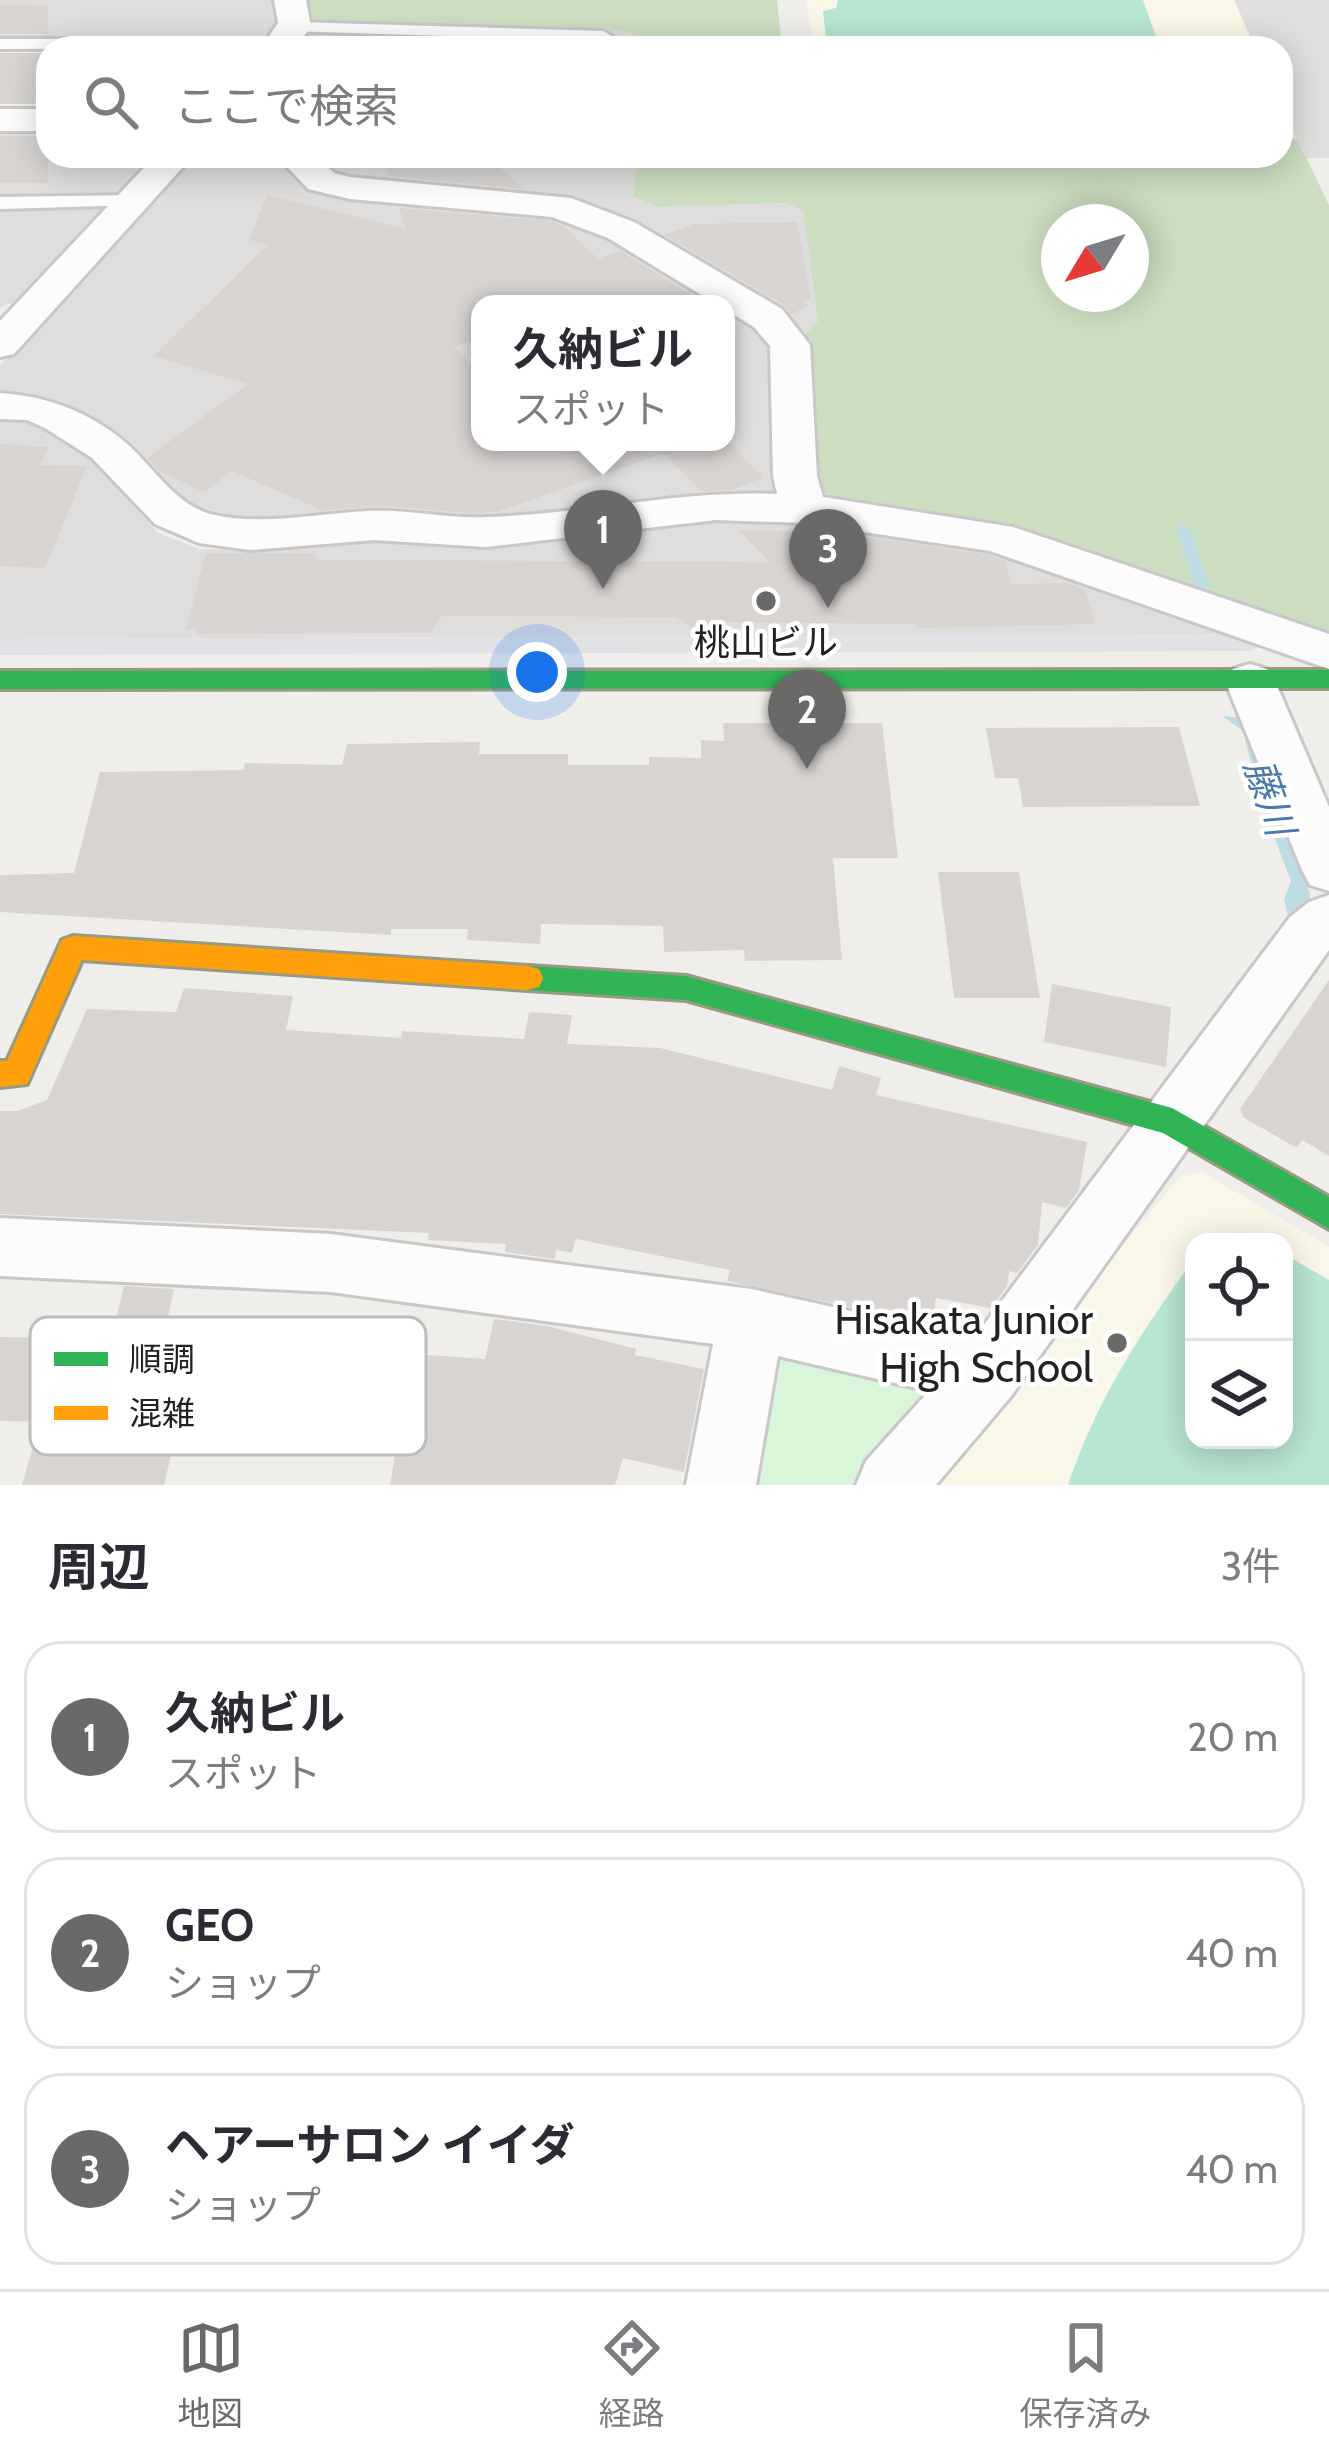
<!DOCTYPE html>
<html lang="ja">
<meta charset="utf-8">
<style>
:root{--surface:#fff;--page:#f7f7f7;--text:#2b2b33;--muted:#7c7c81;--line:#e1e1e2;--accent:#6a6968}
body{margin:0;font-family:Cabin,"Noto Sans JP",sans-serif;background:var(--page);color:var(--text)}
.controls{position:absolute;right:36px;bottom:36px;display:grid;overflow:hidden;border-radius:24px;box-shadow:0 6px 30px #0003}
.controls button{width:108px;height:108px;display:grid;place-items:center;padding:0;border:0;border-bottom:3px solid var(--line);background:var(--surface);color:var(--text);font:60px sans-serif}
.compass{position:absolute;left:1041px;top:204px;width:108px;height:108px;border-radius:50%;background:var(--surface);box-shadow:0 6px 30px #0003;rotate:232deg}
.you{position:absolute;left:537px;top:672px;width:42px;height:42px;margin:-30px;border:9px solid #fff;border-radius:50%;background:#1a73e8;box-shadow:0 0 0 18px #1a73e833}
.badge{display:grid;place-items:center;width:78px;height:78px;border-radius:50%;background:var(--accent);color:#fff;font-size:39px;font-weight:700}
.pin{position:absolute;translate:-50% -99px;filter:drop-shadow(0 3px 6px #0008)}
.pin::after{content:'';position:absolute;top:63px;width:42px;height:36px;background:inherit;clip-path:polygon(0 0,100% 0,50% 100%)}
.popup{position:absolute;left:471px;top:295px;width:264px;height:156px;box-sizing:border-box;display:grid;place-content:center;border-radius:24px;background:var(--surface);filter:drop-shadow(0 3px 9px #0005);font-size:39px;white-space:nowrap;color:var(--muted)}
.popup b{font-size:45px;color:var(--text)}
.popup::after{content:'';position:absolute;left:50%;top:100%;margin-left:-24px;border:24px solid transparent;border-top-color:var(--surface)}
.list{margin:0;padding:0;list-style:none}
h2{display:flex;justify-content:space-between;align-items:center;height:156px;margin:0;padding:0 48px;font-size:51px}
h2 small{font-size:39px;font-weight:400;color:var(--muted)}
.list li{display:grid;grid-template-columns:78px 1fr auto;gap:36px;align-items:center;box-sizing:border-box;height:192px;margin:0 24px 24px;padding:0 24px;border:3px solid var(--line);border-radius:36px}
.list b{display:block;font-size:45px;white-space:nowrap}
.list p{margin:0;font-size:39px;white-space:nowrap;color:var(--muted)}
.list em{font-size:39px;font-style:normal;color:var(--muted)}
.icon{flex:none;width:66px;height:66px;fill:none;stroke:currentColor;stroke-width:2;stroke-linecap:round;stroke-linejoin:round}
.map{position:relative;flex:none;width:1329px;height:1485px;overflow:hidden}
.search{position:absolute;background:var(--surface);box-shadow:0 6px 30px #0003;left:36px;right:36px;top:36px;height:132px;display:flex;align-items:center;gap:30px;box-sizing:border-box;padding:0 42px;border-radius:36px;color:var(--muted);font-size:45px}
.sheet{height:804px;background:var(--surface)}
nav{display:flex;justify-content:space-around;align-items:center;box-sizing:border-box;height:168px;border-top:3px solid var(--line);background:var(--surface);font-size:33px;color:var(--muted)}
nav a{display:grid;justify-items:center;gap:6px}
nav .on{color:var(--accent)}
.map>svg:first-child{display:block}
</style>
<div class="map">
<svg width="1329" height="1485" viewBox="0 0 1329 1485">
<rect width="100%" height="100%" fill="#f0eeeb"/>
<!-- residential -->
<g fill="#dfdedc" fill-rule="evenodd">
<path d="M0 0H278V29L261 39 0 37Z"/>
<path d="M1234 0H1329V107L1282 108 1281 48H1255Z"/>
<path d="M304 25 619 30 680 48H294Z"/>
<path d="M0 128H48V156H161L128 189 110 195 11 198 12 194H0Z"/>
<path d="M189 156H287L313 185 539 210 612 236 755 321 779 347 785 492 772 499 498 519 410 511 253 520 190 505 118 440 75 409 47 400 0 394V365ZM480 304H726V442H480Z"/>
<path d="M304 156H638L633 196 658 207 789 203 803 210 818 321 798 341 624 224 330 179Z"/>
<path d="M98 207 106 213 30 297 0 307V208Z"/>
<path d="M0 419H20L47 430 97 465 158 533 200 549 238 550 698 514 996 543 1255 634 0 639Z"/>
</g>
<!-- education -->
<g fill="#f8f7e8" fill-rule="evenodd">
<path d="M806 0H1234L1255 48H815Z"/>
<path d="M1202 1172 1329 1247V1485H922L1180 1177ZM1194 1242H1284V1440H1194Z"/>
</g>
<!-- forest -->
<g fill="#cbdec1" fill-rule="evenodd">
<path d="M302 0H777L782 48H680L619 30 304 25Z"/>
<path d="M1281 138 1297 139 1329 205V633L822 493 814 487 798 341 818 321 803 211 788 203 658 207 633 196 638 156H1281ZM1059 222H1131V294H1059Z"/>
</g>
<!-- park -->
<path fill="#daf5da" d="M766 1337 958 1380 860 1485H741Z"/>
<!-- pitch -->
<g fill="#b7e6d2">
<path d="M838 0H1143L1160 48H827L823 11 836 8Z"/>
<path d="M1284 1254 1329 1280V1485H1068C1097 1399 1141 1332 1194 1259V1440H1284Z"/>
</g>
<!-- parking -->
<path fill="#e0dfde" d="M1329 107V158H1306L1282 108Z"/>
<!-- plaza -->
<path fill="#e2e1e5" d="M1255 634 1264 644 1250 651 0 655V639Z"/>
<!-- water -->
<path fill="#bfdbe3" d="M1222 716 1248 718 1310 894V913L1289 920 1284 899 1291 881 1260 800 1243 731Z"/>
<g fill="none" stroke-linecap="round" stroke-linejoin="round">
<!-- stream -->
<path fill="#bfdbe3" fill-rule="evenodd" d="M1183 524 1190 528 1209 587 1207 590 1202 592 1195 587 1176 528Z"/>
</g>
<!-- building -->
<g fill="#d7d4d2">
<path d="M0 5 48 6V34H0Z"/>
<rect x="0" y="53" width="48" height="51"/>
<rect x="0" y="136" width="48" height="47"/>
<path d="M382 156H488L523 189 389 176Z"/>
<path d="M267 195 406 229 399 208 551 221 563 226 598 259 620 251 707 304H480V338L455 346 480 376V442H729L763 478 731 490 701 491 664 453 497 512 472 513 384 506 322 510 232 471 204 492 159 471 147 458 248 384 154 356 268 245 249 240Z"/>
<path d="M797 222 811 298 803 302 809 305 792 314 784 305 665 235 694 224Z"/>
<path d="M0 444 49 447 40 465 87 466 45 568 0 566Z"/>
<path d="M740 531H829L989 555 1006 561 1011 584 1067 583 1085 589 1095 624 917 628V624L720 622 702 634 676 617 442 616 430 633 196 634 198 629H186L206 553H315L316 560 770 562Z"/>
<path d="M723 723H882L898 858H833L842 960 745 961 744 950 664 952 663 926 541 924 540 944 467 940 468 929H391V935L0 912V875L74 873 100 772 244 770 245 763 342 765 347 744 480 742 479 754H568V765H649V757L701 758V740L724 741Z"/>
<path d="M1179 727 1200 806 1023 807 1018 778H995L986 728Z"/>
<path d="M938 872H1019L1040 998H954Z"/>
<path d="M1329 980V1156L1302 1140 1297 1148 1244 1118 1240 1109Z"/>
<path d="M1052 984 1171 1007 1166 1067 1044 1042Z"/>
<path d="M184 988 293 996 286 1030 401 1038 402 1031 524 1039 529 1012 572 1015 567 1044 660 1048 832 1090 839 1066 881 1078 876 1095 1087 1142 1079 1190 1066 1208 1042 1202 1038 1245 1017 1273 1009 1271 1007 1286 991 1308 936 1298 932 1324 727 1281 730 1270 576 1239 572 1253 556 1250 555 1259 505 1252 506 1244 428 1240 429 1233 0 1214V1111H17L47 1100 87 1009 176 1012Z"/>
<path d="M124 1286 174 1289 161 1348 277 1355 279 1345 485 1359 494 1319 547 1326 636 1349 635 1355 704 1369 684 1472 623 1458 615 1485H390L395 1454 258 1446 260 1439 176 1434 164 1485H22L40 1422 0 1421V1337L90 1339 92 1331 113 1333Z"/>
</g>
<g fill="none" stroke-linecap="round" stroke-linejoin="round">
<defs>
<g id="lane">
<path d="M295 22 603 31 612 36 603 41 289 31 286 27Z"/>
<path d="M0 39H282L291 44 287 48 0 49Z"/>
<path d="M134 195 144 201 141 205 0 209V197Z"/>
</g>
<g id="street">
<path d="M274 0H306L311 27 295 48H261L278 23Z"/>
<rect x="0" y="109" width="48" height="22"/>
<path d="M155 156H193L14 354 0 357V321Z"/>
<path d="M277 156H316L334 173 350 177 571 198 634 222 782 309 810 345 817 476 823 497 1013 527 1329 634V669L990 551 804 523 716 520 486 547 374 540 250 550 199 543 155 524 92 458 45 428 27 420 0 419V393C47 396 88 411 125 442 153 466 177 508 215 515 265 526 318 513 369 511 408 509 448 519 487 517 585 514 679 490 777 494L773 476 770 346 754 327 726 310V304H716L608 238 552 217 350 199 308 189Z"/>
<path d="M1250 664 1267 669 1275 681 1329 807V891L1310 885 1302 870 1225 681 1233 669Z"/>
<path d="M1329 895V950L1012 1395 936 1485H856L866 1461 929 1391 778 1356 756 1485H686L713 1344 331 1292 0 1276V1218L331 1234 751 1289 974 1338 1290 917 1309 902Z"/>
</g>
<g id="fast">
<path d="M1329 670V688L0 689V671Z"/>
<path d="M528 966 686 976 1172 1108 1329 1197V1229L1163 1133 686 1000 528 990 517 987 513 978 517 969Z"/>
</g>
<path id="slow" d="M73 936 528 966 539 969 543 978 539 987 528 990 82 960 27 1084 0 1087V1061H7L62 940Z"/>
</defs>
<!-- lane casing -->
<use href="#lane" stroke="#c9c8c7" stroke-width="6"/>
<!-- street casing -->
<use href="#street" stroke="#c9c8c7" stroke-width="6"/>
<!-- fast casing -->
<use href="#fast" stroke="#999a82" stroke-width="6"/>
<!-- slow casing -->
<use href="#slow" stroke="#999a82" stroke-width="6"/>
<!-- lane -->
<use href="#lane" fill="#fdfcfc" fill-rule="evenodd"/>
<!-- street -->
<use href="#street" fill="#fdfcfc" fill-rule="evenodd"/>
<!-- fast -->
<use href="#fast" fill="#30b455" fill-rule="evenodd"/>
<!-- slow -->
<use href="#slow" fill="#ff9f0a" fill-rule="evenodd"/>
</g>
<!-- markers -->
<g fill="#6a6968" stroke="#fff" stroke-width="4.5">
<circle cx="766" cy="601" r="12"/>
<circle cx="1117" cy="1343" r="12"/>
</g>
<g text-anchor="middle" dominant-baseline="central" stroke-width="9" stroke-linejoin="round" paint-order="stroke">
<!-- poi labels -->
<g font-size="36" fill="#222" stroke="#fff">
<text x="766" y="642">桃山ビル</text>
</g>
<!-- water labels -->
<g font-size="39" font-style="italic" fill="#4a7aab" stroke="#fff">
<text transform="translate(1270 797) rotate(71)">藤川</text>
</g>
<!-- near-poi labels -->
<g font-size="42" fill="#222" stroke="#fff" text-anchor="end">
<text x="1093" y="1319">Hisakata Junior<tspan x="1093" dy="48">High School</tspan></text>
</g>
</g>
<!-- legend -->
<rect x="30" y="1317" width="396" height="138" rx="18" fill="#fff" stroke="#bdbdbd" stroke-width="3"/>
<rect x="54" y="1352" width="54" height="14" fill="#30b455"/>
<rect x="54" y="1406" width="54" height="14" fill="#ff9f0a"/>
<g font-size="33" fill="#222">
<text x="129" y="1371">順調</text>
<text x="129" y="1425">混雑</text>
</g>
</svg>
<div class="controls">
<button><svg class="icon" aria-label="locate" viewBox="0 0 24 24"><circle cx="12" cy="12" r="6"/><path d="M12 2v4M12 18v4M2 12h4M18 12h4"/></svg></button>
<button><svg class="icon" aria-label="layers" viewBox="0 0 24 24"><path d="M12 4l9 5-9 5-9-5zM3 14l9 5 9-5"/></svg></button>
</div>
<svg class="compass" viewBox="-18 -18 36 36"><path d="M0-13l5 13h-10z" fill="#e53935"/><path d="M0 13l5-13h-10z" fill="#7c7c81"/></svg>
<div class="you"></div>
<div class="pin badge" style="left:603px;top:589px">1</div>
<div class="popup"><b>久納ビル</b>スポット</div>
<div class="pin badge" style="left:807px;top:769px">2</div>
<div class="pin badge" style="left:828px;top:608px">3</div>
<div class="search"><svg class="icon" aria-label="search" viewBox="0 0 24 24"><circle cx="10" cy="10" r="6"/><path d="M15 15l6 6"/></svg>ここで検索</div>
</div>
<section class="sheet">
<h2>周辺<small>3件</small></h2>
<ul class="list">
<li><span class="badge">1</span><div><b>久納ビル</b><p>スポット</p></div><em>20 m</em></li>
<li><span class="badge">2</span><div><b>GEO</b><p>ショップ</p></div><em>40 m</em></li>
<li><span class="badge">3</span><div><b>ヘアーサロン イイダ</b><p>ショップ</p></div><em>40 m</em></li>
</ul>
</section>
<nav>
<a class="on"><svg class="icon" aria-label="map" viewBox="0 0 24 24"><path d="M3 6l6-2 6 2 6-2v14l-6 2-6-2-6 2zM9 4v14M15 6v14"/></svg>地図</a>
<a><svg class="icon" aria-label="directions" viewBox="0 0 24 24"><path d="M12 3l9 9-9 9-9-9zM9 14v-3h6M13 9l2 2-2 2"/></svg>経路</a>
<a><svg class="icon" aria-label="saved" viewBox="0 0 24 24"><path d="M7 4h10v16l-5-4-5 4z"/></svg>保存済み</a>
</nav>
